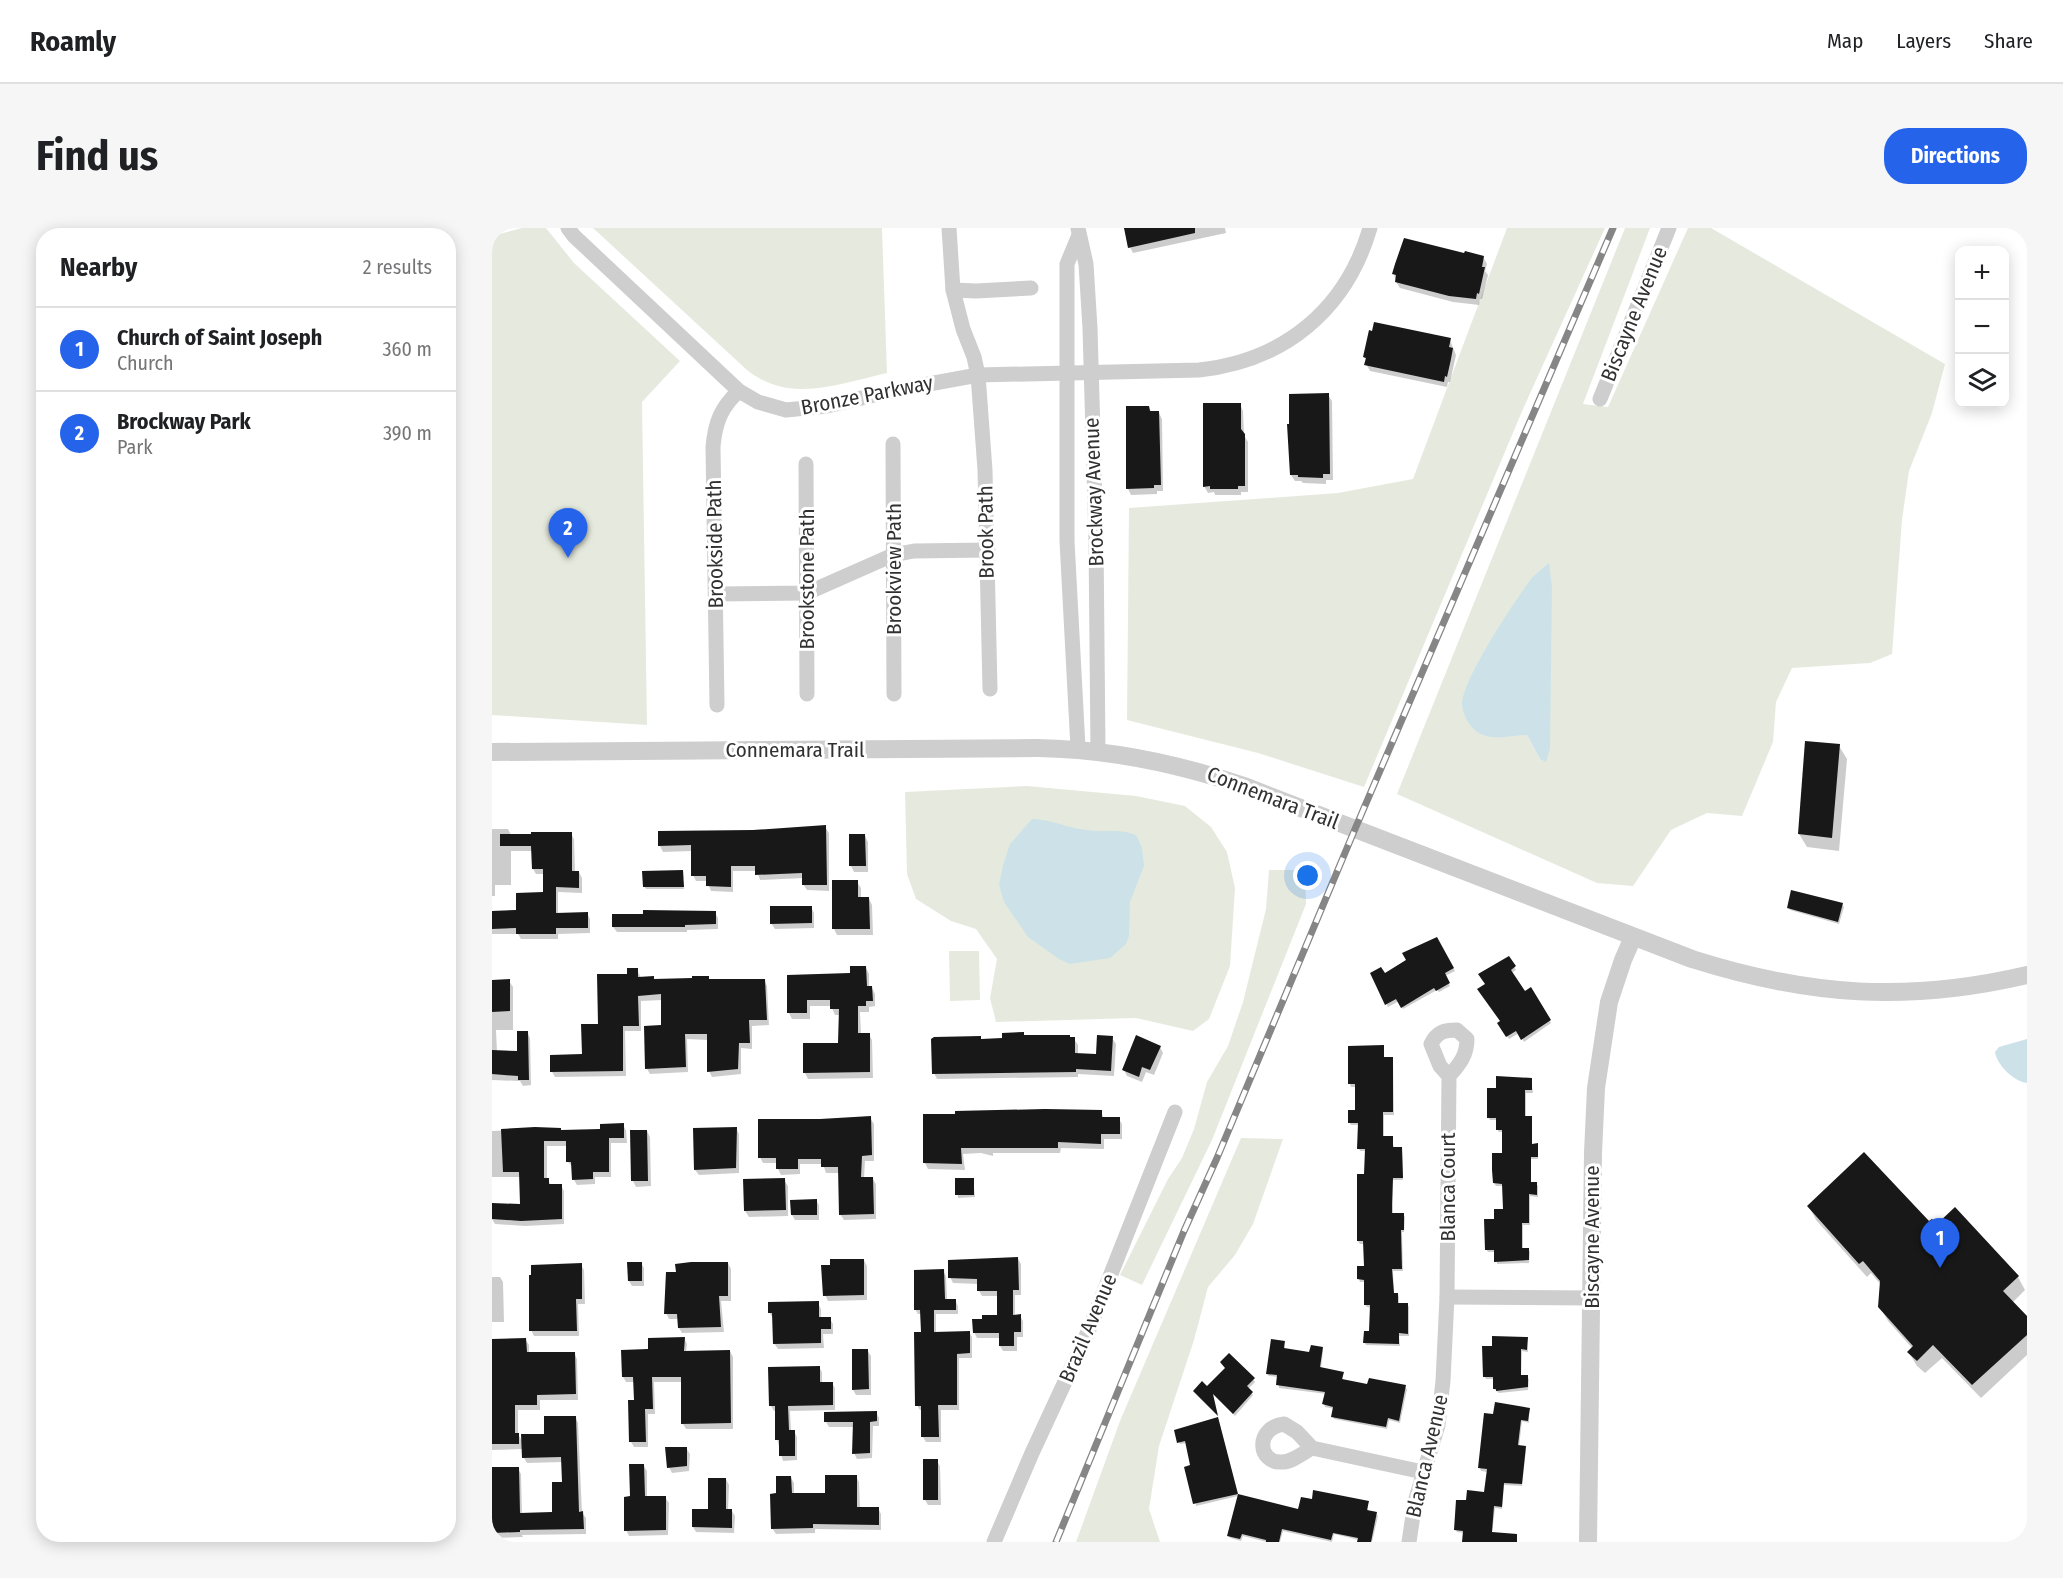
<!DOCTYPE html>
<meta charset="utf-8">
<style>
:root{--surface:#fff;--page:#f6f6f6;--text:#202124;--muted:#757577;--line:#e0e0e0;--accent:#2563eb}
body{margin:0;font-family:"Fira Sans Condensed",sans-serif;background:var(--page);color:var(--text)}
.controls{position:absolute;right:18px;top:18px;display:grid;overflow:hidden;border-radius:12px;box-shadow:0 3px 15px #0003}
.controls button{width:54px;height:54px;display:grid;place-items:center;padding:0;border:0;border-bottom:2px solid var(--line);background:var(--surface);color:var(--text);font:30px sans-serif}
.you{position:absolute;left:816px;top:648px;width:21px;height:21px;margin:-15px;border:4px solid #fff;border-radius:50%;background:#1a73e8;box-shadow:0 0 0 9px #1a73e833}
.badge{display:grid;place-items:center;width:39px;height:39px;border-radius:50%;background:var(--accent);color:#fff;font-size:20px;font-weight:700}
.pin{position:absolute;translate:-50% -50px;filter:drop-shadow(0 2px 3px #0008)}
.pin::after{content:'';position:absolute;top:32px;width:21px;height:18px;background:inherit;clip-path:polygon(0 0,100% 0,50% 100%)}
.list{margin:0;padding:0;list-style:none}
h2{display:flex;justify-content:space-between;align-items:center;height:78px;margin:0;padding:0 24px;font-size:26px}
h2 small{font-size:20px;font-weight:400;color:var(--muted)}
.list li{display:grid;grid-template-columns:39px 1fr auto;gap:18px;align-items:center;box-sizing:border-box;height:84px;padding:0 24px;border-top:2px solid var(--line)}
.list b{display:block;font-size:22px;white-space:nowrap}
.list p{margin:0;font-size:20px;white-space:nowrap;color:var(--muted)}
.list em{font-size:20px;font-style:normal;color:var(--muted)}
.icon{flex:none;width:33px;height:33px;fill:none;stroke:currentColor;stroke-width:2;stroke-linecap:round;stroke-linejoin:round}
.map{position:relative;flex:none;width:1535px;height:1314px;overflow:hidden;border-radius:24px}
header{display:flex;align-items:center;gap:36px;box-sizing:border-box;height:84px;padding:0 30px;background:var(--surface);border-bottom:2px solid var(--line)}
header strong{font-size:28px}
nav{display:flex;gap:33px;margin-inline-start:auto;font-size:21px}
.intro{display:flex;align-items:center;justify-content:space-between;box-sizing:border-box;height:144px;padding:0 36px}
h1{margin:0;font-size:42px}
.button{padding:15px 27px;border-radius:24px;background:var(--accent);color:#fff;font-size:21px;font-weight:700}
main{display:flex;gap:36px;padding:0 36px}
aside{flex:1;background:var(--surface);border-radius:24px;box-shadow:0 3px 15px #0003}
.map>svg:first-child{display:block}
</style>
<header>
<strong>Roamly</strong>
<nav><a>Map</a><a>Layers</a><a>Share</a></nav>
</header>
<div class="intro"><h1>Find us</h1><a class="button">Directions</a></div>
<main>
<aside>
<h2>Nearby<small>2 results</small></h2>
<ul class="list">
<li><span class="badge">1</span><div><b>Church of Saint Joseph</b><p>Church</p></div><em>360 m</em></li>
<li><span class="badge">2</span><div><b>Brockway Park</b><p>Park</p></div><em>390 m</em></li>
</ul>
</aside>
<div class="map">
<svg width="1535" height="1314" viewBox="0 0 1535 1314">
<rect width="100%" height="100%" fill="#fff"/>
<!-- green -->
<g fill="#e6eade" fill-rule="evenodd">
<path d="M30 0H54L82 35 188 133 150 174 155 497 0 487V8Z"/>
<path d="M101 0H390L395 145C347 156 298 176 255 142Z"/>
<path d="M1015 0H1113L1031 181 872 559 766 525 635 492 637 280 846 265 921 251Z"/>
<path d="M1133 0H1158L1091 176 1116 179 1196 0H1219L1453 136 1440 185 1417 243 1410 292 1400 426 1378 435 1300 440 1284 474 1281 514 1250 588 1215 585 1179 602 1141 658 1105 655 905 566ZM1060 359 1048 531 1035 507H1028Z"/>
<path d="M535 558 644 568 693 578 719 599 735 624 743 660 738 738 717 791 701 803 644 790 504 794 498 770 505 731 484 701 459 693 424 671 415 646 413 564Z"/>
<path d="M777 642H813L814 676 720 912 650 1057 628 1047 676 951 690 930 702 901 715 854 736 818 751 774 774 681Z"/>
<path d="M457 723H487L488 772 458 773Z"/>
<path d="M749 910 791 911 761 996 743 1027 716 1059 702 1112 667 1218 657 1281 668 1314H584L628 1193Z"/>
</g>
<!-- water -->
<g fill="#cce2e8">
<path d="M1057 335 1060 359 1058 521 1054 534 1048 531 1035 507C1018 507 1001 514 985 504 978 499 970 486 970 476 971 450 1022 374 1039 351 1044 345 1051 340 1057 335Z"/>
<path d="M540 591C559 591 575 600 595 602 612 605 630 600 645 608L650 620 652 638 638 674 637 708 634 716 618 730 578 736 567 731 536 709 512 674 507 657 511 637 518 616Z"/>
<path d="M1535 811V855C1521 853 1505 837 1503 824L1507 819Z"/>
</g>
<!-- shadow -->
<g fill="#0003">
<path d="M633 0H733L734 5 641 25 638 19Z"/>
<path d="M973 27 991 29 995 36 993 43 996 47 990 71H988L987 77 961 74 908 60 904 54 902 46Z"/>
<path d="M958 112 964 127 958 154H956L955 159 878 143 874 136 875 133 872 129Z"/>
<path d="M836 167 840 173 841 252H834V256L811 255 809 253H803L799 247Z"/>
<path d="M748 176 751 183 752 207 756 214V264H749V267H723L722 264 716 265 712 258Z"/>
<path d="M657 179 660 185H667L670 191 671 263H665V266L639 267 636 261 635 180Z"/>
<path d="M1347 518 1355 531 1347 623 1315 619 1307 606Z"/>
<path d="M333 599 337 605V663L315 662 311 656V650L268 652 265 643H241V664L219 663 215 653H204L201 647 200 623 171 624 168 618V604L261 603Z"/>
<path d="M0 601H16L19 607 79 606 82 611 83 644H87L90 650V665L66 664V686L95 685 98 691V705L66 706V711H29L26 706H0V684H26L52 665V646H44L41 641V623H19V657H3V668H0Z"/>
<path d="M373 608 376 614V644H362L359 638Z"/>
<path d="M190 643 192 661H154L152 658Z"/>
<path d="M365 654 369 660V671H377L380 677 381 707H345L342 701Z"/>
<path d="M1350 676 1352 679 1347 696 1298 682 1297 680Z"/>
<path d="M319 679 322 685V700L283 701 279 695Z"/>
<path d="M223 685 226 690V701L195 702V704H125L121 699 153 687Z"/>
<path d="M945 711 963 743 953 748 958 758 947 764 945 762 911 781 907 773 896 779 880 746 892 747Z"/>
<path d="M1017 730 1024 742 1019 745 1033 765 1038 761 1059 795 1032 814 1027 805 1017 811 1007 796 1010 794 995 757Z"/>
<path d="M374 740 377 746V760H380L383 766V778L377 779V784H368L369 806H377L380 812 381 850 316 851 313 845 348 816V787H343L339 778H318V791H300L297 785 296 748 360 746Z"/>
<path d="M145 742 149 750H162L163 753 272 752 275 758 277 797 260 798V821L249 820V846L220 849 217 843 216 812 195 811 196 844 158 846 155 841 171 799 170 772 149 773V803H133L134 848 63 849 60 844 91 827 137 747Z"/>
<path d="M0 753H17L21 759V802H4L5 824 27 825 35 804 38 810 39 857 31 858 28 853 0 852Z"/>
<path d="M531 805 533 809 582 811 586 817V826L605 827 620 810 624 816 622 848 586 846V849L445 851 442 845 489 812H511Z"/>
<path d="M668 819 671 825 662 847 654 844 650 854 635 848 632 842Z"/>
<path d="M891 819 892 830H900L901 833 902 887H892V909L900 910 902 920H909L910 923 911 952H901V986H911L913 989 912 1004H910L911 1043H901L902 1066H906L907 1069V1076H915L917 1079V1108H907L908 1118 874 1117 873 1115 879 1104V1080L875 1079 873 1077 874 1054H868L867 1051 873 1039 872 1016H868L866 1013 874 948V923H868L867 921V897H859L857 894 864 883V859H859L858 856Z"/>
<path d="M1039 851 1041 865H1034V889H1039L1040 892V917H1045L1046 920V931H1039V955H1044L1046 958V969L1038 968V997H1031V1021H1036L1038 1024 1037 1035 1005 1036 1004 1024H996L994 1021 1004 993 1012 982 1011 958H1004L1002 955 1012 927 1011 904H1007L1005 901V892H998L997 890 1006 861Z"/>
<path d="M609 883 612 891H627L630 896V911H612V921L569 920 568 925H501V928L489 925 471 926 473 942 436 941 433 935 464 887Z"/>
<path d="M378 890 382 896V933H373L372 950H380L384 956V991L352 992 348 986V945H334L331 936H308V946L289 947 286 941V935H271L268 929 328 893Z"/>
<path d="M131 897 134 902 135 915H119V949H103V956L85 957 82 952 81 939 76 934V918H55V951L59 957H69L72 963V996L33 998 3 996 0 991V977H30L29 949H0V903L43 901 69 903 109 902Z"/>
<path d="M244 900 247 906V945L207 947 203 942Z"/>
<path d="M155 903 158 909 159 958 144 959 141 953Z"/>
<path d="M481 951 483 969 466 970 464 952Z"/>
<path d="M292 952 296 958V988L257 989 253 983 252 953Z"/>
<path d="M324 972 327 977V992H303L300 987Z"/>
<path d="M1317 978 1437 995 1526 1049 1533 1062 1520 1075 1535 1090V1127L1489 1170 1450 1130 1433 1145 1425 1138 1417 1125 1421 1121 1396 1093 1388 1079 1389 1057 1379 1045 1375 1049 1324 992Z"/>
<path d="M526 1031 529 1036V1067H523V1088H528L531 1093V1109H525V1123H511L508 1118 509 1110H485L482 1104 492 1092 506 1088V1068H490L487 1063V1056L461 1055 458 1049Z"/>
<path d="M372 1032 375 1038V1072L336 1073 333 1067Z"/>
<path d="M149 1035 152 1040V1058H140L137 1053Z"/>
<path d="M236 1035 239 1041V1073H229L232 1104 190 1105 187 1100V1091H177L174 1085 186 1045Z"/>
<path d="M89 1037 92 1042 93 1076H86L87 1108H42L39 1102 41 1048Z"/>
<path d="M451 1043 454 1048 455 1072H463L466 1078V1086H444V1105L477 1104 480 1109V1130H467V1182H449V1214H434L431 1209V1182H428L425 1177 430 1086H426L423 1081Z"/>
<path d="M0 1049H8L11 1054 12 1094H0Z"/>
<path d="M326 1075 329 1081V1091H338L341 1096V1106H331L332 1120 286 1121 282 1115 281 1090 277 1084Z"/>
<path d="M192 1110 195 1116 194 1124 238 1123 241 1129V1201H194L191 1196 190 1154H162L163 1186H156V1219H142L139 1214 144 1174 143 1154H134L131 1149 158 1123Z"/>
<path d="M33 1111 37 1117V1125H82L85 1131 86 1172H48V1182H26V1206L31 1215 54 1208 83 1189 86 1195 90 1285 94 1290V1306L30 1307 31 1309 0 1310V1241H26L29 1246 30 1286H62L71 1255V1234L35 1235 32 1230 31 1221 0 1222V1112Z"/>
<path d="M1035 1111 1036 1124 1030 1123 1029 1149H1035L1037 1151 1036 1162 1007 1165 1002 1161V1151H994L993 1149 1002 1120Z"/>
<path d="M792 1115 793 1122 819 1126 830 1120 831 1123 829 1140 851 1146V1153L876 1158 913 1159 915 1161 908 1195 897 1192 895 1201 842 1191 841 1188 843 1181 833 1179 832 1176 835 1166 787 1160 786 1149 777 1148 775 1146Z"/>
<path d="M375 1122 379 1128V1167H364L361 1162Z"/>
<path d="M327 1139 330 1144V1155H340L343 1160V1182L298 1183 299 1203H302L305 1209V1232L291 1233 285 1211V1183H282L279 1178Z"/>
<path d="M761 1151 763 1154 756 1161 761 1167 743 1188 715 1160Z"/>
<path d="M1037 1181V1195L1030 1193 1027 1219 1033 1220 1034 1222 1030 1258 1012 1257 1010 1281 1003 1280 1000 1305 1007 1314H972V1305L965 1304 964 1302 976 1274 993 1266 996 1244 989 1243 988 1240 1002 1187Z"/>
<path d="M384 1184 387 1190V1198H381L380 1230 365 1231 362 1225V1199H337L334 1194Z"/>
<path d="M727 1194 746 1268 704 1278 700 1238 695 1215 688 1216 687 1214Z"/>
<path d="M194 1220 198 1226 197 1243 180 1245 177 1239Z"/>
<path d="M445 1233 448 1238 449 1277H436L433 1272Z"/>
<path d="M151 1237 155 1243V1270L173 1269 177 1275 176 1307 137 1308 134 1302 140 1270Z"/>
<path d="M364 1248 367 1254 368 1280H386L389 1286V1302L323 1301V1305L284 1306 280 1300 285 1267 299 1250 302 1255V1267L335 1266Z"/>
<path d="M234 1251 237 1257 236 1283H240L243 1288 242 1305 204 1304 201 1299 217 1282Z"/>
<path d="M821 1272 876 1274V1284L884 1286 886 1288 880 1314H867V1312L842 1306 840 1314 791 1303 788 1314H775L751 1308 749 1313 738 1310 737 1308 808 1283Z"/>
</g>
<!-- building -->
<g fill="#181818">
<path d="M632 0H703V5L636 20Z"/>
<path d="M912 10 972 25 973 23 992 28 990 39H993L987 66 985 65 984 71 957 68 903 54 904 47 900 46 903 36Z"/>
<path d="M882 94 959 110 957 119 961 120 959 131 955 149 953 148 952 154 872 137 874 130 871 129 877 102 880 103Z"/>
<path d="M837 165 838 246H831V250L806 249V247H798L795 196H797V166Z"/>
<path d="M711 175H749V201L753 206V258H746V261H718V258L711 259Z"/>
<path d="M634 178H657L658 183H667L669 257H662V260L634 261Z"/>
<path d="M1313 513 1348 516 1340 610 1306 606Z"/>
<path d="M334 597 335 657H310V645L263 647V638H239V659L214 658V648H199V617L166 618V603L261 602Z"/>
<path d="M39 604H80V643H87V660L64 659V685L96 684V700H64V706H24V700L0 701V683L24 682V665L51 664V641H40L39 618H8V606H39Z"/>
<path d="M357 606H373L374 638H357Z"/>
<path d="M191 642 192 659H151L150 643Z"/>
<path d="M340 652H366V669H377L378 701H340Z"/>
<path d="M1299 662 1351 675 1346 694 1295 680Z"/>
<path d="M278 678H320V695L278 696Z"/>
<path d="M151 682 224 683V696L193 697V699H120V686H151Z"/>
<path d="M945 709 962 740 953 745 958 755 944 763 942 760 909 780 904 771 893 777 878 745 889 739 893 745 914 732 910 725Z"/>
<path d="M1017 728 1024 738 1019 742 1033 763 1039 759 1059 792 1029 812 1024 803 1014 809 1005 795 1008 793 985 761 993 756 986 746Z"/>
<path d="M358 738H374L375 758H380L381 773H374V778H366V805H378V844L311 845V815H346L347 781H338V772H315V785H295V747L358 745Z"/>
<path d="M135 740H146V749L162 748V751L200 750V748H217V751H273L275 792H257L258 815H247L246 841 215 844V806H193L194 839 153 841 152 798 169 797V766L146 768 147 798H131V843L58 844V827L90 826 89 796H106L105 746H135Z"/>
<path d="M18 751V783L0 784V752Z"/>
<path d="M25 803H36L37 852H26V848L0 846V822L25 823Z"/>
<path d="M532 804V807H578V809H583V825L604 826 605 807 621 808 619 843 584 841V844L440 846 439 811 442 809 489 808V811L510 810V805Z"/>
<path d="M644 807 669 818 658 842 650 839 647 849 630 842Z"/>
<path d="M892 817V829H901V884H891V908H901V919H910L911 950H901L900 975V985H912V1002H909L910 1041H900L902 1065H906V1075H916V1106L907 1105V1116L871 1115 872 1103H877L878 1077H872V1052L865 1051V1038H872L871 1013H865V946H872L873 921H865L866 895H856V882H863V856H856V818Z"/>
<path d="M1004 848 1040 850V862H1033V888H1040V916L1046 915V929H1039V954H1045V967L1037 966V995H1030V1020H1037V1032L1002 1034V1022H993L992 991H1002V981H1011L1010 956 1001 955 1000 942V925H1010V902H1004V890H995V860H1004Z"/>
<path d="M553 881 610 882V889H628V906H609V916L566 914V920H469L470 936 431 935V886H463V883Z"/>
<path d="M379 888 380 927 370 928 369 949H381L382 986 347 987 346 939H329V931H306V941H284V930H266V891H328Z"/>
<path d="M132 895V910H117V944H101V951L80 952 79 934H74V913H52V950H57V956H70V991L29 993 0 991V975L28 976 27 944H11L9 901 43 899 69 900V902L108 901V896Z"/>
<path d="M245 899 244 940 202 942 201 900Z"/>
<path d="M138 902H155L156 953H139Z"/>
<path d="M1372 924 1437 993 1440 991 1445 996 1463 979 1527 1048 1511 1063 1535 1088V1107L1480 1157 1441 1117 1425 1133 1415 1124 1421 1118 1386 1079 1388 1053 1371 1033 1367 1036 1315 978Z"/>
<path d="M293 950 294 982 252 983 251 951Z"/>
<rect x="463" y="950" width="19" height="17"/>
<path d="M325 971V987H299L298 972Z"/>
<path d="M526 1029 527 1062H521V1087L529 1086V1104H522V1118H507V1105H481L480 1091H490V1087H505V1063H485V1051L456 1050V1032Z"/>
<path d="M338 1031H372V1067L331 1068 329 1037H338Z"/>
<path d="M135 1034H150V1053H136Z"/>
<path d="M199 1034H236V1068H227L229 1099 186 1100 185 1086H172L174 1044H184L183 1036Z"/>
<path d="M90 1035V1071H84L85 1103H37V1047H39V1037Z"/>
<path d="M452 1041 453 1071H464V1082H442V1104L478 1103V1125L465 1126V1177H446L447 1209H429V1178H423L422 1104H429L428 1082H422V1042Z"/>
<path d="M327 1073V1089H339V1101H329V1115L281 1116 280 1085H276V1074Z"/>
<path d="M1000 1108 1036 1109 1035 1122 1029 1121V1147H1036V1159L1004 1163V1161H1001V1149H991L990 1118H1000Z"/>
<path d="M193 1109 192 1123 238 1122 239 1195 189 1196V1149H160L161 1181H153L154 1214H137L136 1172H142L141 1149H130L129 1122 156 1121V1110Z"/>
<path d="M34 1110 35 1124H83L84 1166 45 1167V1177H23V1205H27V1216H0V1111Z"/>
<path d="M779 1111 793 1113 792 1120 817 1124 819 1117 831 1119 828 1139 852 1144 850 1151 875 1156 877 1150 914 1157 907 1193 896 1190 894 1199 839 1189 841 1179 830 1176 833 1164 784 1157 785 1147 774 1146Z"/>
<path d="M360 1121H376L377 1161 360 1162Z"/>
<path d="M737 1125 763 1150 755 1158 761 1164 741 1186 721 1166 726 1188 701 1163 710 1153 715 1158 733 1140 728 1134Z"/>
<path d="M328 1138V1154H341V1177L296 1178 297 1202H303V1228H287V1212H283V1178H277L276 1139Z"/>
<path d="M1003 1174 1038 1180 1036 1193 1029 1192 1026 1217 1034 1218 1030 1256 1012 1255 1010 1279 1002 1278 1000 1304 1025 1306V1314H970L971 1303 962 1302 964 1272H974L975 1262 992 1264 995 1241 986 1240 992 1185 1001 1186Z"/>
<path d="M385 1183V1193L378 1194V1225L360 1226 361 1194H332V1184Z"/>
<path d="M52 1188H84L87 1284 91 1283 92 1301 28 1302V1304L0 1305V1239H27L28 1285 60 1284V1254H70L69 1229 30 1230 29 1206H52Z"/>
<path d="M726 1189 746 1266 701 1276 692 1239 698 1237 693 1213 685 1215 682 1202Z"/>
<path d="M173 1219H195V1238L175 1240Z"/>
<rect x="431" y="1231" width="15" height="41"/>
<path d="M137 1236H152L153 1268H174V1302L132 1303V1269L138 1268Z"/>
<path d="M333 1247H365V1279H387V1297L321 1296V1300L279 1301 278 1266 284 1265V1248H299L300 1265H333Z"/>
<path d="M216 1250H234V1281H240V1300L200 1299V1281H216Z"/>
<path d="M821 1262 877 1273 875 1282 885 1284 879 1314H865L866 1310 841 1305 839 1312 790 1301 787 1314H774V1312L750 1306 748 1311 735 1308 746 1266 806 1281 809 1269 820 1271Z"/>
</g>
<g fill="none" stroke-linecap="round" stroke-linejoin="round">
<!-- minor -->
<g stroke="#cecece" stroke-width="15">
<path d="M76 0 82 8 247 163 266 174 294 182 335 178 404 162 486 147 707 142C792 133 854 82 878 0"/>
<path d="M457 0 461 62 471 101 482 129 486 147 493 242 498 461"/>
<path d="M586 0 594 36 598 100 604 312 606 523"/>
<path d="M461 62 484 63 539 60"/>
<path d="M1108 171 1177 0"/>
<path d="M401 216 402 466"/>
<path d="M314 236 315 466"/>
<path d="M224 366 315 365 401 327 422 323 496 322"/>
<path d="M225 477 221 219C223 195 229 179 247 163"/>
<path d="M586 520 575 313V36L587 7"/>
<path d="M955 1069 1100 1070"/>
<path d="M820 1220C811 1225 800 1234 790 1234 766 1236 762 1200 792 1196L805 1204 820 1220 931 1244"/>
<path d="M502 1314 540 1225 596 1104 683 884"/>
<path d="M917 1314 923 1274 946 1197 951 1153 955 1069 957 848C968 836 975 827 975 811L965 802C952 802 945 804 939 816L948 838 957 848"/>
</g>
<!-- tertiary -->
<g stroke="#cecece" stroke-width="18">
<path d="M0 524 545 520C617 521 684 535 752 558L1200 731C1317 768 1415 775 1535 747"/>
<path d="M1096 1314 1101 925 1104 860 1117 774 1131 732 1141 709"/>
</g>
<defs>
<path id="rail" d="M564 1314 692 1003 725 930 863 601 1121 0"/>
</defs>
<!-- rail casing -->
<use href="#rail" stroke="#868686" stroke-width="7"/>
<!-- rail -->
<use href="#rail" stroke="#fff" stroke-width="4.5" stroke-dasharray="14" stroke-linecap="butt"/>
</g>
<g text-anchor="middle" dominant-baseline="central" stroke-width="6" stroke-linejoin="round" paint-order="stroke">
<!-- street labels -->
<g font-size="21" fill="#313131" stroke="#fff">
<text transform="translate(1142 86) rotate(-68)">Biscayne Avenue</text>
<text transform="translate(375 167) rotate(-11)">Bronze Parkway</text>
<text transform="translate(602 264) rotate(-92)">Brockway Avenue</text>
<text transform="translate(494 304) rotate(-91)">Brook Path</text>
<text transform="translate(223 316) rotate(-91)">Brookside Path</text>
<text transform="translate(402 341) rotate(-90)">Brookview Path</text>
<text transform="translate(315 351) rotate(-90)">Brookstone Path</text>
<text x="303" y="522">Connemara Trail</text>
<text transform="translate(781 570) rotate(21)">Connemara Trail</text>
<text transform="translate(956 959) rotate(-90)">Blanca Court</text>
<text transform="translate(1100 1009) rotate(-90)">Biscayne Avenue</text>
<text transform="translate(596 1100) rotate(-67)">Brazil Avenue</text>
<text transform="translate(935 1228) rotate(-77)">Blanca Avenue</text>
</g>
</g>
</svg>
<div class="controls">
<button>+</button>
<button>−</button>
<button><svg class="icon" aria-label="layers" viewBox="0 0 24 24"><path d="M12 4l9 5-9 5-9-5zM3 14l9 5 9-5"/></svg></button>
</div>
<div class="you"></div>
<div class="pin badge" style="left:1448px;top:1040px">1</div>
<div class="pin badge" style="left:76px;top:330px">2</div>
</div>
</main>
